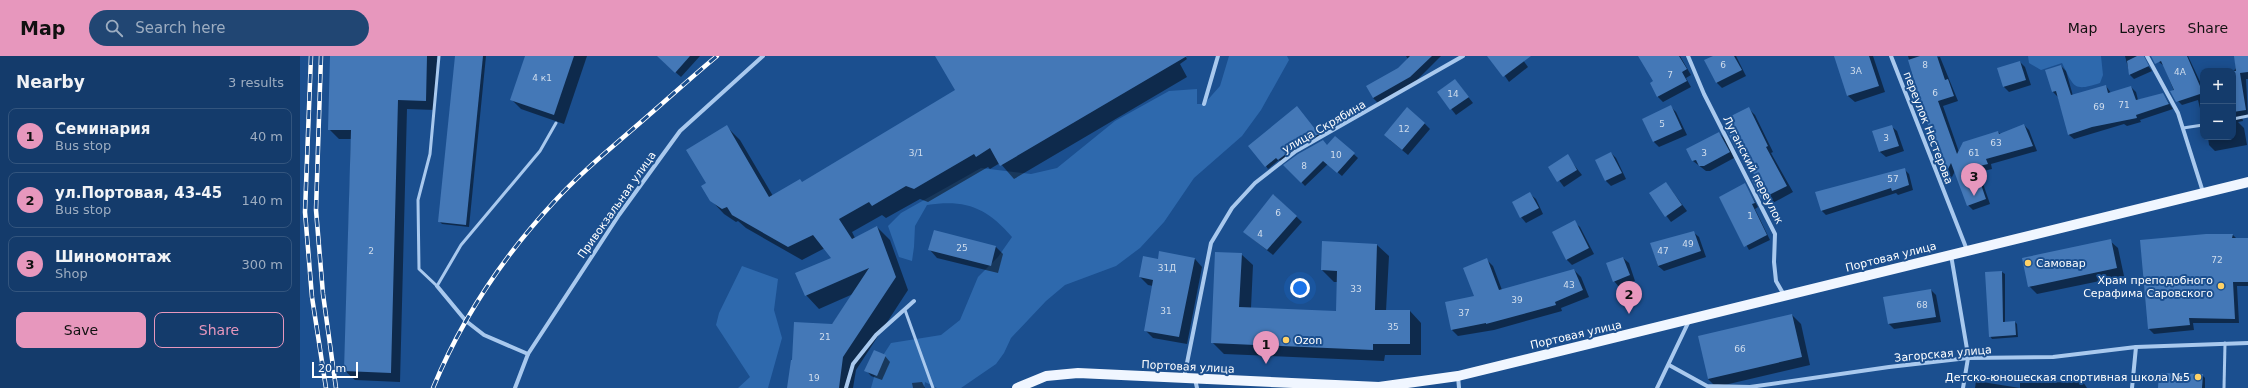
<!DOCTYPE html>
<meta charset="utf-8">
<style>
:root{--surface:#143b6b;--page:#214673;--text:#f1f3f6;--muted:#9dadc1;--line:#33557e;--accent:#e797bd}
body{margin:0;font-family:"DejaVu Sans",sans-serif;background:var(--page);color:var(--text)}
.controls{position:absolute;right:12px;top:12px;display:grid;overflow:hidden;border-radius:8px;box-shadow:0 2px 10px #0003}
.controls button{width:36px;height:36px;display:grid;place-items:center;padding:0;border:0;border-bottom:1px solid var(--line);background:var(--surface);color:var(--text);font:20px sans-serif}
.scale{position:absolute;left:12px;bottom:10px;width:46px;box-sizing:border-box;padding-left:4px;border:2px solid #fff;border-top:0;font-size:11px;line-height:14px;white-space:nowrap;color:#fff;-webkit-text-stroke:3px #1b4f8f;paint-order:stroke}
.you{position:absolute;left:1000px;top:232px;width:14px;height:14px;margin:-10px;border:3px solid #fff;border-radius:50%;background:#1a73e8;box-shadow:0 0 0 6px #1a73e833}
.badge{display:grid;place-items:center;width:26px;height:26px;border-radius:50%;background:var(--accent);color:#111;font-size:13px;font-weight:700}
.pin{position:absolute;translate:-50% -33px;filter:drop-shadow(0 1px 2px #0008)}
.pin::after{content:'';position:absolute;top:21px;width:14px;height:12px;background:inherit;clip-path:polygon(0 0,100% 0,50% 100%)}
.list{margin:0;padding:0;list-style:none}
h2{display:flex;justify-content:space-between;align-items:center;height:52px;margin:0;padding:0 16px;font-size:17px}
h2 small{font-size:13px;font-weight:400;color:var(--muted)}
.list li{display:grid;grid-template-columns:26px 1fr auto;gap:12px;align-items:center;box-sizing:border-box;height:56px;margin:0 8px 8px;padding:0 8px;border:1px solid var(--line);border-radius:8px}
.list b{display:block;font-size:15px;white-space:nowrap}
.list p{margin:0;font-size:13px;white-space:nowrap;color:var(--muted)}
.list em{font-size:13px;font-style:normal;color:var(--muted)}
.actions{display:flex;gap:8px;padding:12px 16px}
.actions a{flex:1;padding:9px 0;border:1px solid var(--accent);border-radius:8px;text-align:center;font-size:14px;color:var(--accent)}
.actions .main{background:var(--accent);color:#111}
.icon{flex:none;width:22px;height:22px;fill:none;stroke:currentColor;stroke-width:2;stroke-linecap:round;stroke-linejoin:round}
.map{position:relative;flex:none;width:1948px;height:332px;overflow:hidden}
header{display:flex;align-items:center;gap:24px;box-sizing:border-box;height:56px;padding:0 20px;background:var(--accent);color:#111}
header strong{font-size:19px}
nav{display:flex;gap:22px;margin-inline-start:auto;font-size:14px}
.search{width:280px;height:36px;background:var(--page);display:flex;align-items:center;gap:10px;box-sizing:border-box;padding:0 14px;border-radius:22px;color:var(--muted);font-size:15px}
main{display:flex}
aside{flex:1;background:var(--surface)}
.map>svg:first-child{display:block}
</style>
<header>
<strong>Map</strong>
<div class="search"><svg class="icon" aria-label="search" viewBox="0 0 24 24"><circle cx="10" cy="10" r="6"/><path d="M15 15l6 6"/></svg>Search here</div>
<nav><a>Map</a><a>Layers</a><a>Share</a></nav>
</header>
<main>
<aside>
<h2>Nearby<small>3 results</small></h2>
<ul class="list">
<li><span class="badge">1</span><div><b>Семинария</b><p>Bus stop</p></div><em>40 m</em></li>
<li><span class="badge">2</span><div><b>ул.Портовая, 43-45</b><p>Bus stop</p></div><em>140 m</em></li>
<li><span class="badge">3</span><div><b>Шиномонтаж</b><p>Shop</p></div><em>300 m</em></li>
</ul>
<div class="actions"><a class="main">Save</a><a>Share</a></div>
</aside>
<div class="map">
<svg width="1948" height="332" viewBox="0 0 1948 332">
<rect width="100%" height="100%" fill="#1b4f8f"/>
<!-- green -->
<g fill="#2e69ad">
<path d="M929 0H987L989 4 961 54 942 80 894 122 864 166 840 192 816 210 765 229 746 245 711 282 704 297 696 308 661 332H637L625 326 624 332H571L578 307 591 287 641 279 660 264 678 221 698 201 712 181C687 152 666 143 627 149L615 170 614 191 612 205 599 201 588 170 601 157 681 112 731 118 757 112 815 65 869 35 897 33V48H904L920 30Z"/>
<path d="M1728 0H1801L1803 19 1800 27C1773 36 1774 31 1762 7L1741 14 1729 7Z"/>
<path d="M442 210 478 223 474 254 482 282 468 332H438L450 321 416 269 419 257Z"/>
</g>
<!-- shadow -->
<g fill="#0007">
<path d="M31 0H137L135 54 107 53 100 326 55 324 45 315 51 83H39L29 73Z"/>
<path d="M156 0H186L169 171 142 168 140 166Z"/>
<path d="M226 0H287L264 68 221 53 212 44Z"/>
<path d="M361 0H400L381 21 365 7Z"/>
<path d="M636 0H885L887 3 880 8 887 21 714 123 700 107 690 113 688 111 628 146 620 143 586 162 582 159 552 176 555 182 577 171 590 184 608 234 556 314 553 332H488L553 238 519 253 506 239 532 202 525 192 502 204 446 172 438 165 436 166 424 158 411 144 407 128 427 71 440 84 473 140 502 127 657 35Z"/>
<path d="M1106 0H1141L1115 26 1078 47 1073 42 1089 22 1108 3Z"/>
<path d="M1191 0H1220L1228 11 1209 26Z"/>
<path d="M1339 0H1380L1391 19 1386 22 1391 31 1363 46 1358 41 1355 26Z"/>
<path d="M1415 0H1436L1446 20 1422 32 1417 27 1406 5Z"/>
<path d="M1535 0H1573L1585 36 1555 46 1548 40Z"/>
<path d="M1608 0 1640 1 1658 45 1643 50 1659 96 1698 76 1701 78 1724 69 1729 74 1737 95 1691 108 1692 113 1679 116 1690 148 1673 154 1668 149 1655 115 1650 125 1645 120Z"/>
<path d="M1825 0H1841L1852 15 1834 23 1830 19Z"/>
<path d="M1856 0H1888L1903 32V65L1898 44 1882 49 1878 45 1864 10 1859 6Z"/>
<path d="M1935 0H1948V23H1946L1948 60 1942 61 1943 65 1938 66 1944 72 1947 89 1915 95 1909 89 1908 81H1933V16L1936 12Z"/>
<path d="M1720 6 1725 11 1731 29 1709 36 1704 31 1698 13Z"/>
<path d="M1761 10 1766 15 1773 40 1806 30 1811 37 1831 31 1836 36 1838 44 1863 38 1873 53 1840 64 1841 66 1827 70 1824 68 1774 83 1769 79 1758 41 1753 36 1746 15Z"/>
<path d="M1155 24 1173 47 1156 59 1138 36Z"/>
<path d="M1371 51 1376 56 1387 79 1359 91 1354 86 1343 63Z"/>
<path d="M1448 52 1455 59 1473 96 1471 97 1493 136 1469 149 1462 143 1453 125 1457 123 1443 99 1437 93 1432 71Z"/>
<path d="M999 54 1020 81 982 106 979 104 968 113 966 110Z"/>
<path d="M1124 67 1130 73 1108 99 1090 84Z"/>
<path d="M1591 70 1597 75 1604 95 1586 101 1580 96 1573 76Z"/>
<path d="M1419 77 1425 83 1434 102 1410 115H1406L1393 105Z"/>
<path d="M1035 81 1058 102 1042 120 1028 108 1005 130 985 109 1028 90Z"/>
<path d="M1311 97 1316 102 1326 123 1311 130 1306 125 1296 104Z"/>
<path d="M1267 100 1282 119 1264 131 1249 111Z"/>
<path d="M1604 113 1609 118 1613 134 1598 139 1596 137 1526 159 1521 154Z"/>
<path d="M1366 127 1387 155 1371 166 1350 138Z"/>
<path d="M1445 129 1458 151 1455 153 1470 184 1449 194 1420 141Z"/>
<path d="M1230 138 1236 143 1243 158 1226 167 1221 161Z"/>
<path d="M974 139 1002 166 973 199 944 176Z"/>
<path d="M1274 166 1280 171 1294 198 1272 209 1267 204Z"/>
<path d="M1393 176 1399 181 1406 201 1364 215 1358 210 1351 188Z"/>
<path d="M1933 179 1937 183H1948V230H1937L1939 267H1893L1894 274 1854 278 1849 273 1841 185Z"/>
<path d="M1810 185 1818 192 1824 220 1737 238 1729 230Z"/>
<path d="M1077 189 1089 200 1086 255H1110L1121 267V299H1085L1084 305 924 298 912 286 941 198 953 209 951 252 1037 256 1038 226H1034L1022 214Z"/>
<path d="M696 191 703 198 698 217 637 202 630 194Z"/>
<path d="M1323 202 1329 207 1335 225 1319 231 1314 225Z"/>
<path d="M895 203 902 211 887 288 853 282 845 274 853 230 848 229 840 221 859 204Z"/>
<path d="M1187 204 1193 210 1202 234 1274 214 1281 221 1289 241 1261 252 1262 255 1194 274 1158 280 1152 274 1175 240Z"/>
<path d="M1702 216 1705 218V266H1715L1717 268 1718 281 1692 283 1690 280 1686 217Z"/>
<path d="M1631 234 1636 239 1641 266 1594 273 1589 268 1584 242Z"/>
<path d="M1492 259 1501 268 1510 309 1416 331 1408 323 1409 279Z"/>
<path d="M585 300 590 306 582 324 571 320 566 314Z"/>
<path d="M1902 319 1905 322V332H1859Z"/>
<path d="M1676 325 1720 332H1675Z"/>
<path d="M622 326 625 332H613L612 327Z"/>
<path d="M1783 326 1787 332H1720V327Z"/>
</g>
<!-- building -->
<g fill="#4478b7">
<path d="M30 0H127L126 45 98 44 91 317 44 315 51 74H28Z"/>
<path d="M155 0H183L166 169 138 166Z"/>
<path d="M225 0H274L254 59 210 44Z"/>
<path d="M357 0H390L375 17Z"/>
<path d="M635 0H887L700 110 690 92 676 101 674 98 614 133 606 130 572 150 569 146 539 163 552 183 577 170 596 221 543 301 539 332H487L491 304H492L494 266 532 268 569 212 505 240 495 217 531 202 513 179 488 191 432 159 427 151 422 153 410 145 401 130 406 127 386 94 427 69 469 141 500 123 502 126 655 34Z"/>
<path d="M1110 0H1132L1110 21 1073 42 1066 30 1098 12Z"/>
<path d="M1187 0H1231L1203 21Z"/>
<path d="M1338 0H1379L1387 13 1382 16 1387 25 1357 41 1350 27 1353 25Z"/>
<path d="M1413 0H1434L1442 14 1416 27 1404 4Z"/>
<path d="M1534 0H1569L1579 30 1547 40Z"/>
<path d="M1620 0H1637L1645 24 1648 23 1654 40 1638 45 1657 98 1663 86 1698 75 1699 78 1724 68 1733 90 1686 103 1688 108 1675 111 1686 143 1667 150 1651 107 1644 121 1608 4Z"/>
<path d="M1837 0H1844L1849 10 1829 19 1827 5Z"/>
<path d="M1851 0H1887L1903 37 1876 46 1870 35 1874 34 1861 5 1855 8Z"/>
<path d="M1934 0H1948V16L1940 17 1946 54 1933 56V15H1936Z"/>
<path d="M1720 5 1726 24 1703 31 1697 12Z"/>
<path d="M1761 9 1771 39 1806 29 1808 37 1831 30 1836 44 1863 37 1869 48 1836 59 1837 62 1792 71 1768 79 1756 35 1752 36 1745 14Z"/>
<path d="M1155 23 1169 41 1150 54 1137 36Z"/>
<path d="M1371 49 1382 73 1353 86 1342 63Z"/>
<path d="M997 50 1019 78 994 92 978 104 976 102 965 111 948 90Z"/>
<path d="M1107 51 1125 67 1102 94 1084 79Z"/>
<path d="M1449 51 1468 90 1466 91 1487 130 1461 143 1452 124 1456 122 1439 92 1436 93 1426 73 1431 70 1427 62Z"/>
<path d="M1592 69 1599 90 1579 96 1572 75Z"/>
<path d="M1419 76 1430 96 1404 110H1399L1396 104 1392 105 1386 93Z"/>
<path d="M1035 80 1055 97 1037 117 1023 105 1001 127 983 109 998 98 1023 84 1027 89Z"/>
<path d="M1311 96 1322 117 1305 125 1295 104Z"/>
<path d="M1268 98 1277 114 1257 126 1248 111Z"/>
<path d="M1605 112 1609 129 1592 135 1591 132 1521 155 1515 136Z"/>
<path d="M1366 126 1382 149 1365 161 1349 137Z"/>
<path d="M1445 127 1455 147 1452 148 1467 179 1444 191 1419 141Z"/>
<path d="M1230 136 1239 152 1220 162 1212 146Z"/>
<path d="M973 138 997 160 967 194 943 176Z"/>
<path d="M1275 164 1289 192 1266 204 1252 176Z"/>
<path d="M634 174 696 190 691 210 628 194Z"/>
<path d="M1394 175 1401 195 1358 210 1350 187Z"/>
<path d="M1906 178H1933L1932 182H1948V226H1933L1935 263 1889 262 1890 269 1848 273 1840 184Z"/>
<path d="M1811 183 1817 212 1728 231 1722 202Z"/>
<path d="M1022 185 1077 188 1075 254H1110V288H1073V294L911 287 915 196 942 197 939 251 1036 255 1037 215 1021 214Z"/>
<path d="M859 195 895 202 879 281 844 275 853 224 839 221 843 200 858 203Z"/>
<path d="M1323 201 1330 219 1313 226 1306 207Z"/>
<path d="M1187 202 1199 234 1274 213 1283 234 1255 246 1256 249 1186 268V267L1151 274 1145 246 1174 240 1163 212Z"/>
<path d="M1702 215 1703 266 1715 265 1716 279 1689 281 1685 216Z"/>
<path d="M1631 233 1636 261 1588 268 1583 241Z"/>
<path d="M1492 258 1502 301 1408 323 1398 280Z"/>
<path d="M574 294 586 299 577 320 564 315Z"/>
<path d="M1859 317 1903 318 1902 332H1858Z"/>
</g>
<g fill="none" stroke-linecap="round" stroke-linejoin="round">
<!-- lane -->
<g stroke="#a9c9ee" stroke-width="3">
<path d="M139 0 130 98 118 144 119 213 137 230 161 189 240 95 256 67"/>
<path d="M1933 63 1948 60"/>
<path d="M1883 72 1903 69"/>
<path d="M605 254 633 332"/>
<path d="M1924 332 1925 287"/>
</g>
<!-- street -->
<g stroke="#a9c9ee" stroke-width="4">
<path d="M1388 0 1404 38 1475 178 1474 206 1476 225 1484 239"/>
<path d="M1591 0 1667 194"/>
<path d="M1847 0 1878 57 1903 136"/>
<path d="M904 48 918 0"/>
<path d="M1651 199 1667 293 1668 302 1663 332"/>
<path d="M137 230 166 265 184 279 228 298"/>
<path d="M1369 309 1407 330 1450 331 1589 311 1668 302 1753 301 1836 291 1948 287"/>
<path d="M1158 320 1159 332"/>
<path d="M884 322 911 187 932 152 955 127 996 95 1163 0"/>
<path d="M895 323 897 332"/>
<path d="M215 332 228 298 319 159 380 75 463 0"/>
<path d="M546 332 553 308 576 279 614 245"/>
<path d="M1357 332 1389 265"/>
<path d="M1832 332 1836 291"/>
</g>
<!-- primary -->
<path stroke="#f0f6ff" stroke-width="10" d="M717 332 746 320 778 317 1079 331 1158 320 1948 126"/>
<defs>
<g id="rail">
<path d="M11 0 5 156 12 241 26 332"/>
<path d="M21 0 16 154 23 238 36 332"/>
<path d="M133 332C161 264 203 201 253 147 282 115 316 88 349 59 371 40 394 19 417 0"/>
</g>
</defs>
<!-- rail casing -->
<use href="#rail" stroke="#fff" stroke-width="4.5"/>
<!-- rail -->
<use href="#rail" stroke="#1b4f8f" stroke-width="3" stroke-dasharray="9" stroke-linecap="butt"/>
</g>
<!-- markers -->
<g fill="#ffd166" stroke="#1b4f8f" stroke-width="1.5">
<circle cx="1728" cy="207" r="4"/>
<circle cx="1921" cy="230" r="4"/>
<circle cx="986" cy="284" r="4"/>
<circle cx="1898" cy="321" r="4"/>
</g>
<g text-anchor="middle" dominant-baseline="central" stroke-width="4" stroke-linejoin="round" paint-order="stroke">
<!-- number labels -->
<g font-size="9" fill="#d0dded">
<text x="1423" y="9">6</text>
<text x="1625" y="9">8</text>
<text x="1556" y="15">3А</text>
<text x="1880" y="16">4А</text>
<text x="1370" y="19">7</text>
<text x="242" y="22">4 к1</text>
<text x="1635" y="37">6</text>
<text x="1153" y="38">14</text>
<text x="1824" y="49">71</text>
<text x="1799" y="51">69</text>
<text x="1362" y="68">5</text>
<text x="1104" y="73">12</text>
<text x="1586" y="82">3</text>
<text x="1696" y="87">63</text>
<text x="616" y="97">3/1</text>
<text x="1404" y="97">3</text>
<text x="1674" y="97">61</text>
<text x="1036" y="99">10</text>
<text x="1004" y="110">8</text>
<text x="1593" y="123">57</text>
<text x="978" y="157">6</text>
<text x="1450" y="160">1</text>
<text x="960" y="178">4</text>
<text x="1388" y="188">49</text>
<text x="662" y="192">25</text>
<text x="71" y="195">2</text>
<text x="1363" y="195">47</text>
<text x="1917" y="204">72</text>
<text x="867" y="212">31Д</text>
<text x="1269" y="229">43</text>
<text x="1056" y="233">33</text>
<text x="1217" y="244">39</text>
<text x="1622" y="249">68</text>
<text x="866" y="255">31</text>
<text x="1164" y="257">37</text>
<text x="1093" y="271">35</text>
<text x="525" y="281">21</text>
<text x="1440" y="293">66</text>
<text x="514" y="322">19</text>
</g>
<!-- street labels -->
<g font-size="11" fill="#fff" stroke="#1b4f8f">
<text transform="translate(1024 71) rotate(-30)">улица Скрябина</text>
<text transform="translate(1628 72) rotate(69)">переулок Нестерова</text>
<text transform="translate(1453 114) rotate(63)">Луганский переулок</text>
<text transform="translate(317 149) rotate(-55)">Привокзальная улица</text>
<text transform="translate(1591 201) rotate(-14)">Портовая улица</text>
<text transform="translate(1276 279) rotate(-13)">Портовая улица</text>
<text transform="translate(1643 298) rotate(-5)">Загорская улица</text>
<text transform="translate(888 311) rotate(3)">Портовая улица</text>
</g>
<!-- poi labels -->
<g font-size="11" fill="#fff" stroke="#1b4f8f" text-anchor="start">
<text x="1736" y="207">Самовар</text>
<text x="1913" y="224" text-anchor="end">Храм преподобного<tspan x="1913" dy="13">Серафима Саровского</tspan></text>
<text x="994" y="284">Ozon</text>
<text x="1890" y="321" text-anchor="end">Детско-юношеская спортивная школа №5</text>
</g>
</g>
</svg>
<div class="controls">
<button>+</button>
<button>−</button>
</div>
<div class="scale">20 m</div>
<div class="you"></div>
<div class="pin badge" style="left:966px;top:308px">1</div>
<div class="pin badge" style="left:1329px;top:258px">2</div>
<div class="pin badge" style="left:1674px;top:140px">3</div>
</div>
</main>
